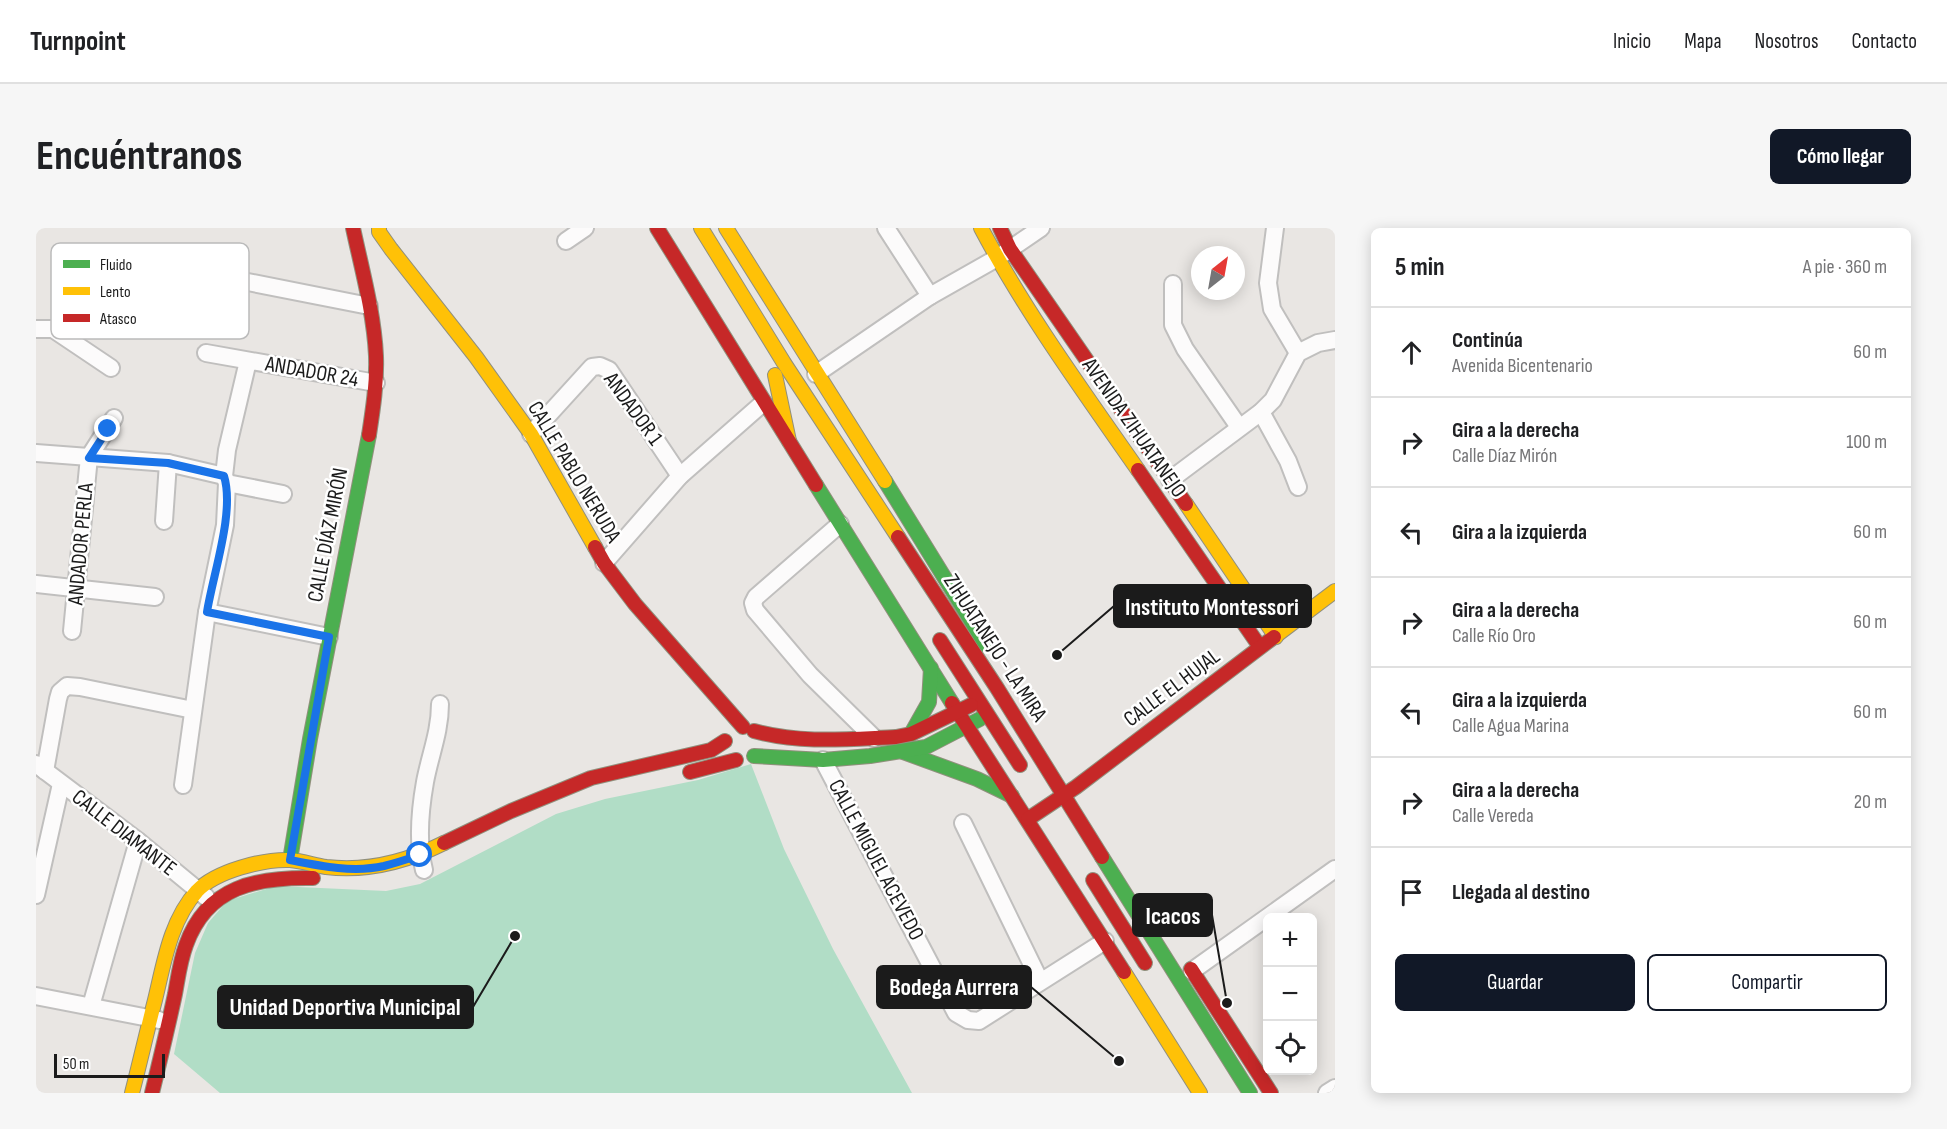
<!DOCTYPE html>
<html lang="es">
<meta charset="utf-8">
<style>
:root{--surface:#fff;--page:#f6f6f6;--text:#202124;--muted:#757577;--line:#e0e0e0;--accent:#111827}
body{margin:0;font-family:"Sofia Sans Condensed",sans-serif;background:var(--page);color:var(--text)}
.controls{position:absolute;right:18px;bottom:18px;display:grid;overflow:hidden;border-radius:9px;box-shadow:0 3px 15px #0003}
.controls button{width:54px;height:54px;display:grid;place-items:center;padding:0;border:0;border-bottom:2px solid var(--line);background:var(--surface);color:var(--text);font:30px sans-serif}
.compass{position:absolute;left:1155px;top:18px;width:54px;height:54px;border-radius:50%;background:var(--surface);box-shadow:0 3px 15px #0003;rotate:31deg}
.scale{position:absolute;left:18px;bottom:15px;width:111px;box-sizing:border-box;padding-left:6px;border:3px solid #1b1b1b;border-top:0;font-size:16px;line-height:21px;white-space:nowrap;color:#1b1b1b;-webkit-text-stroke:4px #fff;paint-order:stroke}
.stop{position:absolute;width:18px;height:18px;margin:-14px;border:4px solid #1a73e8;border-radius:50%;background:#fff}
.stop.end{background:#1a73e8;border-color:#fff;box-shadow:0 2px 6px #0008}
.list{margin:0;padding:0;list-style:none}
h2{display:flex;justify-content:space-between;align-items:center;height:78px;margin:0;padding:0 24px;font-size:26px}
h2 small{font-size:20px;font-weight:400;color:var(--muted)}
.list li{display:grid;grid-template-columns:39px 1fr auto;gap:18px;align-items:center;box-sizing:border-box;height:90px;padding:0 24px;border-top:2px solid var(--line)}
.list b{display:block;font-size:22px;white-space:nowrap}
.list p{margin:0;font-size:20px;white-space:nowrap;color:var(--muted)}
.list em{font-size:20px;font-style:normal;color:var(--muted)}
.actions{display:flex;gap:12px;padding:18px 24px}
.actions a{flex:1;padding:14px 0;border:2px solid var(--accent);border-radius:9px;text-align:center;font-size:21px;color:var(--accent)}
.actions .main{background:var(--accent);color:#fff}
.icon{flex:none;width:33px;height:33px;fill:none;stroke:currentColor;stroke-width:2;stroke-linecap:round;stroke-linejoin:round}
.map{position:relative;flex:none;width:1299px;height:865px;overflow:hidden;border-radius:9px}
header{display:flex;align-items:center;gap:36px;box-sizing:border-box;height:84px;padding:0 30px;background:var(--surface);border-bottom:2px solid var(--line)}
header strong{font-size:28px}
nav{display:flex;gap:33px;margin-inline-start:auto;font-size:21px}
.intro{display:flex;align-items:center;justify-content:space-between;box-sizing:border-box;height:144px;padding:0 36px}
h1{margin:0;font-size:42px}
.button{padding:15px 27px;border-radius:9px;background:var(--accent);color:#fff;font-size:21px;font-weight:700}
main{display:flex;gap:36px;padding:0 36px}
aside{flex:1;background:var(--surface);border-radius:9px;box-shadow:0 3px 15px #0003}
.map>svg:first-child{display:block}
</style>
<header>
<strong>Turnpoint</strong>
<nav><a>Inicio</a><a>Mapa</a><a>Nosotros</a><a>Contacto</a></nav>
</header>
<div class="intro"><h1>Encuéntranos</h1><a class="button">Cómo llegar</a></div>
<main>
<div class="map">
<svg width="1299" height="865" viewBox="0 0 1299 865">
<rect width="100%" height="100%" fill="#e9e6e3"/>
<!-- pitch -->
<path fill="#b1ddc6" d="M715 536 748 621 797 721 876 865H184L138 826 159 725 172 695 191 673 240 658 350 663 384 656 520 586 569 571 662 552Z"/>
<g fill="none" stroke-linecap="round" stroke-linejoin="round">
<defs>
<g id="street">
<path d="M850 0 894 68"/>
<path d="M1239 0 1232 55 1236 81 1262 125"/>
<path d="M530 13 549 0"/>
<path d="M156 43 333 78"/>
<path d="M1137 56V97L1149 121 1203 199"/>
<path d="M0 101H17L75 140"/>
<path d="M170 125 340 155"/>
<path d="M780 146 894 68 961 30 1005 0"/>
<path d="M1225 184 1252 233 1262 259"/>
<path d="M495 206 556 139 564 138 573 142 644 248"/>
<path d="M0 225 132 235 188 248"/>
<path d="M1134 252 1225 184 1237 172 1262 125 1282 115 1299 112"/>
<path d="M191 255 247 266"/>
<path d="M128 293 132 235"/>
<path d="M804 296 720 369 717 375 719 382 774 447 838 510"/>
<path d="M568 335 644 248 727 175"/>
<path d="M0 356 119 369"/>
<path d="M171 384 293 409"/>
<path d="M36 403 53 229 78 190"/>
<path d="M787 532 920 785 932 792 943 793 1069 713"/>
<path d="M0 536 102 613 170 669"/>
<path d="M9 543 22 471 24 464 31 458 44 459 157 482"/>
<path d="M147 557 171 384 189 297 191 255 188 248 191 222 212 133"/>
<path d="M927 595 1004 753"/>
<path d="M388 642C381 614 384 582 389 554 394 527 404 504 404 476"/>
<path d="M0 667 25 556"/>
<path d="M1156 743 1299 641"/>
<path d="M0 768 123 792"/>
<path d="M55 778 102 613"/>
<path d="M1291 865 1299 860"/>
</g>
<g id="fast">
<path d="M849 253 950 417"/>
<path d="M780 257 916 475"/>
<path d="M875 506 893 474 895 440"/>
<path d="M867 524 941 551 976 568"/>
<path d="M718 528 787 532 834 528 890 519 944 491"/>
<path d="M1066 629 1214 865"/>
<path d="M254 632 274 511 333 207"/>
</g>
<g id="slow">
<path d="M343 0V4L355 21 440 129 495 206 559 319"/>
<path d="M665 0 748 135 862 309"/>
<path d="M690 0 849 253"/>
<path d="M945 0C990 85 1047 163 1102 242"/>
<path d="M739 147 753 213"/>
<path d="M1150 276 1240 409"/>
<path d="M1238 409 1299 363"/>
<path d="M1088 744 1164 865"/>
<path d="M96 865C104 834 111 803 119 772 128 735 134 693 161 663 180 643 227 631 254 632 266 633 278 637 290 639 332 644 370 634 408 615"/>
</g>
<g id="jam">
<path d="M317 0C326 42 338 85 340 128 341 155 337 181 333 207"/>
<path d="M621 0 780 257"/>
<path d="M964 0 974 21 1150 276"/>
<path d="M1102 242 1224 419"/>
<path d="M862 309 961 460 1066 629"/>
<path d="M559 319 568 335 599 376 707 499"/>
<path d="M904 412 984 537"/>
<path d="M916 475 1088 744"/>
<path d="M718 503C765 516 812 511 860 509L875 506 935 477"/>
<path d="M654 544 700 532"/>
<path d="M992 591 1040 559 1238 409"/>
<path d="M408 615 475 583 555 550 675 522 689 513"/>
<path d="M1057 652 1109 735"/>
<path d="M1155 741 1235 865"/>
<path d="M116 865C124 832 132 799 139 766 142 750 144 733 150 717 171 658 221 649 277 650"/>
</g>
</defs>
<!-- street casing -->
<use href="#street" stroke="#c0bfbe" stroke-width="20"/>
<!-- fast casing -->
<use href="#fast" stroke="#91907d" stroke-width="16"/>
<!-- slow casing -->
<use href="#slow" stroke="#91907d" stroke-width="16"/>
<!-- jam casing -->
<use href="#jam" stroke="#91907d" stroke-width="16"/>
<!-- street -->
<use href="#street" stroke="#fcfbfb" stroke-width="16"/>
<!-- fast -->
<use href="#fast" stroke="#4caf50" stroke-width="14"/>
<!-- slow -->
<use href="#slow" stroke="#ffc107" stroke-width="14"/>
<!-- jam -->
<use href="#jam" stroke="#c62828" stroke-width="14"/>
</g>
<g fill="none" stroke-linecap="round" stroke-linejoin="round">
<!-- route -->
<path stroke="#1a73e8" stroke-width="8" d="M72 201 53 230 132 235 188 248C199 284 177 346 171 384L293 409 254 632C284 638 317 645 348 638 360 635 372 631 384 627"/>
</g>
<g text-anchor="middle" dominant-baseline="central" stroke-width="5" stroke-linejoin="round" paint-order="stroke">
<!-- street labels -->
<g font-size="22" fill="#1b1b1b" stroke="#fff">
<text transform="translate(276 144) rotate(10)">ANDADOR 24</text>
<text transform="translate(597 181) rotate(54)">ANDADOR 1</text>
<text transform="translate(1098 200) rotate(55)">AVENIDA ZIHUATANEJO</text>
<text transform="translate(538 244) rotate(59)">CALLE PABLO NERUDA</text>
<text transform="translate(292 307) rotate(-79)">CALLE DÍAZ MIRÓN</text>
<text transform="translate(45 316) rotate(-85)">ANDADOR PERLA</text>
<text transform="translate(959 420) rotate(57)">ZIHUATANEJO - LA MIRA</text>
<text transform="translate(1136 460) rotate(-37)">CALLE EL HUJAL</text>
<text transform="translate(88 605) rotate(38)">CALLE DIAMANTE</text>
<text transform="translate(840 632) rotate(62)">CALLE MIGUEL ACEVEDO</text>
</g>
</g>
<!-- legend -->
<rect x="15" y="15" width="198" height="96" rx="9" fill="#fff" stroke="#bbb" stroke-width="1.5"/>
<rect x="27" y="32" width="27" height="8" fill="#4caf50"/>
<rect x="27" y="59" width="27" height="8" fill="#ffc107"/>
<rect x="27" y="86" width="27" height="8" fill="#c62828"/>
<g font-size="16" fill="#1b1b1b">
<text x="64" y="42">Fluido</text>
<text x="64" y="69">Lento</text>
<text x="64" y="96">Atasco</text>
</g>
<!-- callouts -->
<path fill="none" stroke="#1b1b1b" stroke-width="2" d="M1021 427L1078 378M1191 775L1176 687M1083 833L995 759M479 708L437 779"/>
<g fill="#1b1b1b" stroke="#fff" stroke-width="2">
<circle cx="1021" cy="427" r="6"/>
<circle cx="1191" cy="775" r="6"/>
<circle cx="1083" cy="833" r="6"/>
<circle cx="479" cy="708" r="6"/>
</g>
<g fill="#1b1b1b" stroke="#1b1b1b" stroke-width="2">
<rect x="1078" y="357" width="197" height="42" rx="6"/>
<rect x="1097" y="666" width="79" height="42" rx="6"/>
<rect x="841" y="738" width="154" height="42" rx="6"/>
<rect x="182" y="758" width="255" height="42" rx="6"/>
</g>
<g font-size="24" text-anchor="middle" font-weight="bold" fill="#fff">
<text x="1176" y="387">Instituto Montessori</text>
<text x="1137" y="696">Icacos</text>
<text x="918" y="767">Bodega Aurrera</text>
<text x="309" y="787">Unidad Deportiva Municipal</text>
</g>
</svg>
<div class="controls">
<button>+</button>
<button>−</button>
<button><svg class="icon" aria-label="locate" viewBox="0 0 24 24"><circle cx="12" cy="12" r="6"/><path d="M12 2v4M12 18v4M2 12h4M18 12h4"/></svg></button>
</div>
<svg class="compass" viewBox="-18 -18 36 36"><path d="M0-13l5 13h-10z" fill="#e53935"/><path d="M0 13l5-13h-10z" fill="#757577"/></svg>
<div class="scale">50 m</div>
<div class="stop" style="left:384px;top:627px"></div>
<div class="stop end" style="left:72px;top:201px"></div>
</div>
<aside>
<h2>5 min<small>A pie · 360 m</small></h2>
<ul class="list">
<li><svg class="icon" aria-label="ahead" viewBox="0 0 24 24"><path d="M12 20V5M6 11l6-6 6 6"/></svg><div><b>Continúa</b><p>Avenida Bicentenario</p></div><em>60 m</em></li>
<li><svg class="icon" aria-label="right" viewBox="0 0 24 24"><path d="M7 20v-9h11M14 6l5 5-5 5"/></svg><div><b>Gira a la derecha</b><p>Calle Díaz Mirón</p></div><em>100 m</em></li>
<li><svg class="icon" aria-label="left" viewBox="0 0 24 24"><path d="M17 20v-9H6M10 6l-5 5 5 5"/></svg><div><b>Gira a la izquierda</b></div><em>60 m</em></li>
<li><svg class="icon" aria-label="right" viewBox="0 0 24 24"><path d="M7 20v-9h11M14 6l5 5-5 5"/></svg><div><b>Gira a la derecha</b><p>Calle Río Oro</p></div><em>60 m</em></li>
<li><svg class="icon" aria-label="left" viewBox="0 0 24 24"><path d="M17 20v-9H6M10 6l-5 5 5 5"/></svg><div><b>Gira a la izquierda</b><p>Calle Agua Marina</p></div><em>60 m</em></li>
<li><svg class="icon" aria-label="right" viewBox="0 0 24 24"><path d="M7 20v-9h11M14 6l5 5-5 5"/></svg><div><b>Gira a la derecha</b><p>Calle Vereda</p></div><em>20 m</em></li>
<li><svg class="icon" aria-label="arrive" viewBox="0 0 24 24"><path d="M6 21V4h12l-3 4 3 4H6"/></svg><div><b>Llegada al destino</b></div></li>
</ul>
<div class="actions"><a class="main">Guardar</a><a>Compartir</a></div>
</aside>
</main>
